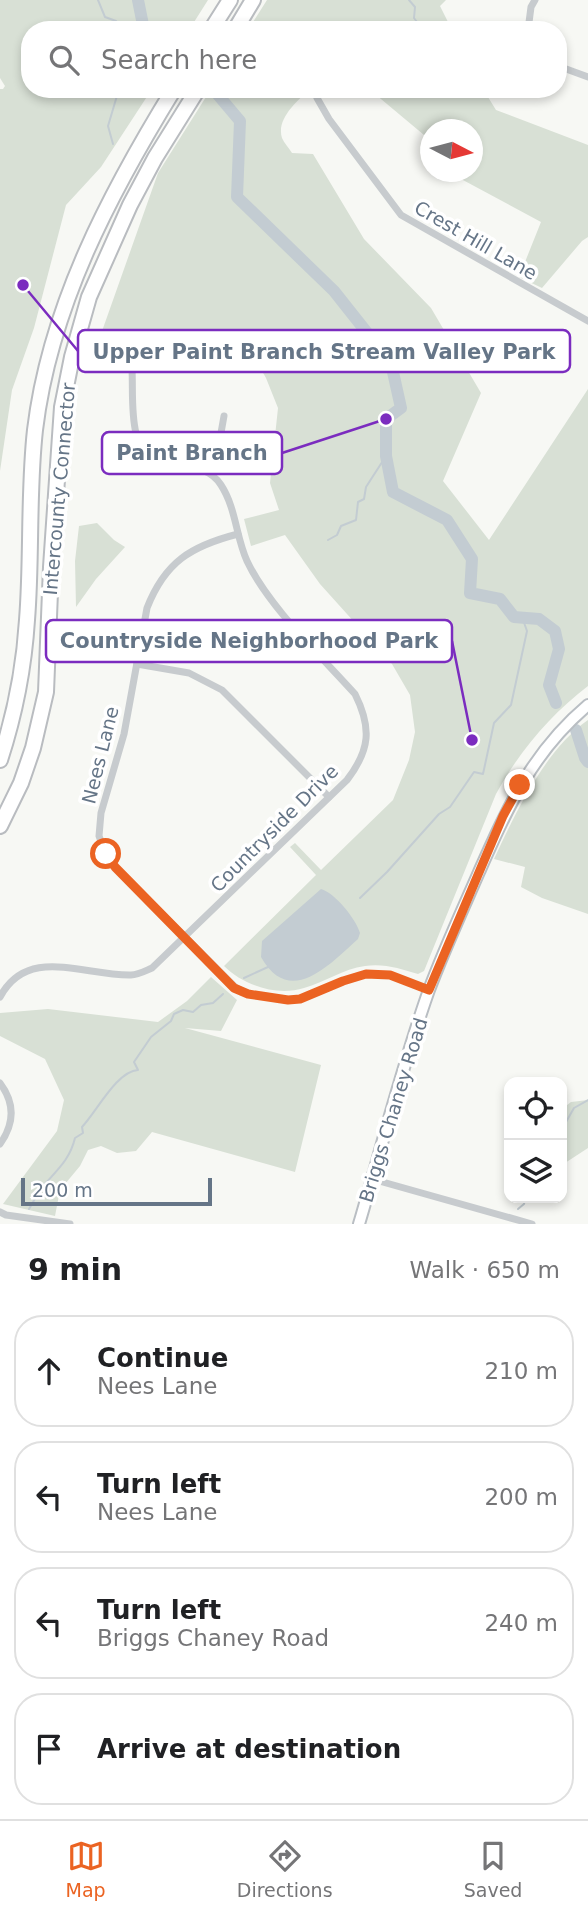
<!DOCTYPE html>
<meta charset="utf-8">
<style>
:root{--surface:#fff;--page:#f6f6f6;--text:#202124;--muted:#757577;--line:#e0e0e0;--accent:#eb6322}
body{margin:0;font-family:"DejaVu Sans",sans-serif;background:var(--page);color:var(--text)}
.controls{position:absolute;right:21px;bottom:21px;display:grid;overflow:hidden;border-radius:14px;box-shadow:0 4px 10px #0003}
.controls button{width:63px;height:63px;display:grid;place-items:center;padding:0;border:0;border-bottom:2px solid var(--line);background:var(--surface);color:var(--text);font:35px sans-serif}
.compass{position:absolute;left:420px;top:119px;width:63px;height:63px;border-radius:50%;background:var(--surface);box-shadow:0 4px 10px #0003;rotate:96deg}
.scale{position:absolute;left:21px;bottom:18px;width:191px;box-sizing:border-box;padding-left:7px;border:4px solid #657587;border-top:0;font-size:19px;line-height:24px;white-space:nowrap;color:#657587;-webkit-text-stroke:5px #fff;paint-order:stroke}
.stop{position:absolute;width:21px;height:21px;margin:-16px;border:5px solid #eb6322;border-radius:50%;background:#fff}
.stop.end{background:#eb6322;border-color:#fff;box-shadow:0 2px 7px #0008}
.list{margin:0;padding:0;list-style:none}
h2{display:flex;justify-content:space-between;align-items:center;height:91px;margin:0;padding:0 28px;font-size:30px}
h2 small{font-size:23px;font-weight:400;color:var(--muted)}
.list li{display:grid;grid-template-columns:46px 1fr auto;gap:21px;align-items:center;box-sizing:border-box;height:112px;margin:0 14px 14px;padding:0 14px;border:2px solid var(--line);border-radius:28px}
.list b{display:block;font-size:26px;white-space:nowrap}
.list p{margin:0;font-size:23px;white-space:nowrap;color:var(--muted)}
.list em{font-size:23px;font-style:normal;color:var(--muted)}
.icon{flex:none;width:38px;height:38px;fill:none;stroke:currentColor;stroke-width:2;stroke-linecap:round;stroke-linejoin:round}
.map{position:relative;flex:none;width:588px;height:1224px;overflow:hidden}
.search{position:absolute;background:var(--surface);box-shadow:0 4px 10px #0003;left:21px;right:21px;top:21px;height:77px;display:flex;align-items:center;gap:18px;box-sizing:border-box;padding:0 24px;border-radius:28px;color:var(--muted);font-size:26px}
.sheet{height:595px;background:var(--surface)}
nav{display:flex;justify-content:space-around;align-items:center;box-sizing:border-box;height:98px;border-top:2px solid var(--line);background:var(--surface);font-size:19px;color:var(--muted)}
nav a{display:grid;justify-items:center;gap:4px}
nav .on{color:var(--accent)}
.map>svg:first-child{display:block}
</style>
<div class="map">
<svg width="588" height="1224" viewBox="0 0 588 1224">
<rect width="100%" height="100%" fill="#f7f8f4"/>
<!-- green -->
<g fill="#d8e0d5">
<path d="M0 0H208L189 30H30V89H152L101 167 66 205 34 328 12 390 0 471V89H3L5 86 0 78Z"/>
<path d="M267 0H446L440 6 452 30H248Z"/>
<path d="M211 89H310C297 101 276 119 282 138 284 143 289 148 292 153L313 154 364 239 431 308 481 393 443 481 489 540 588 389V686C551 714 518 753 496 794L424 971 418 974C401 969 384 963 365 966 343 969 325 982 304 988 277 997 243 985 224 966L316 875 290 847 295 843 321 870 393 800 409 760 415 732 410 695 392 664 320 584 285 535 251 546 244 519 279 510 270 483 278 408 266 378 258 364H211V362L90 365 158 173Z"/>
<path d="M369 89H483L496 110 588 145V237L582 241 542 288 519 277 541 222 448 172H472V130H430V140Z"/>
<path d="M97 523 114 540 125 547 96 579 76 607 75 561 79 526Z"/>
<path d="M588 720V914L542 898 521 887 525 867 494 859C516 812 545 750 588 720Z"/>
<path d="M211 977 237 1000 221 1031 185 1028 321 1065 295 1172 152 1132 136 1151 117 1153 101 1146 88 1150 80 1166 60 1190 55 1216 3 1204 57 1131 64 1100 45 1059 0 1036V1013L48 1009 158 1022 187 1001Z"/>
<path d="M588 1100V1148L562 1165V1109L571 1102Z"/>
</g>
<!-- water -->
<path fill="#c3ccd2" d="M321 889C335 893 356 919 360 933L358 939C329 965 290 1008 261 957L262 941Z"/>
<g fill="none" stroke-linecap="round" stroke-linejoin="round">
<!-- stream -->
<g stroke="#c3ccd2" stroke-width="2">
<path d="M98 0 105 17 116 21 120 30"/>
<path d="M409 0 415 7 414 18 423 30"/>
<path d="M113 144 108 126 119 89"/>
<path d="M328 540 337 535 341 526 356 520 358 502 364 499 366 487 386 456"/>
<path d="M360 898 387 872 439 814 450 807 474 772 483 774 494 723 511 705 527 631 522 617"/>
<path d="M244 978 268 967"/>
<path d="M562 1124 566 1122 574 1108 588 1100"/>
<path d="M29 1209C34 1201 38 1192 44 1185 58 1169 70 1159 75 1138L83 1133 82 1127C97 1111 117 1071 138 1070L134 1062 151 1037 171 1021 174 1014 183 1010 193 1012 201 1005 213 1003 223 994"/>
<path d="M518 1209 524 1204 525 1198"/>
</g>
<!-- river -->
<g stroke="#c3ccd2" stroke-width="12">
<path d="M138 0 144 30"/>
<path d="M213 89 240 121 237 197 334 291 391 363 401 408 386 419V456L393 492 447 520 472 559 470 593 500 599 514 617 539 619 555 631 559 649 549 685 556 703"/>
<path d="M576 730 585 758 588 762"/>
</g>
<defs>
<path id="secondary" d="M359 1224C382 1146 402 1066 429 990 444 950 462 911 479 872 508 807 532 752 588 705"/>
<g id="highway">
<path d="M211 30 230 0"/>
<path d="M235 30 253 0"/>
<path d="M0 760C15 714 24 668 27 620 32 557 28 493 35 430 50 306 110 193 174 89"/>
<path d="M0 826 21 783 33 748 46 692 51 567 62 407 72 357 89 297 130 205 155 158 198 89"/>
</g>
</defs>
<!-- secondary casing -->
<use href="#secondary" stroke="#b9bec3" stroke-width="14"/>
<!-- highway casing -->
<use href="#highway" stroke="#b9bcc0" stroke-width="18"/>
<!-- street -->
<g stroke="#c7cbce" stroke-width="7">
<path d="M528 30 531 7 535 0"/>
<path d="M558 66 588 77"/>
<path d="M317 98 329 119 401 215 588 321"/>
<path d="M205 471 219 444 224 416"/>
<path d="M238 534C191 546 165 562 147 608L124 734 101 813 99 836 106 854 115 867 235 987 248 994 288 1000 300 999 343 981 366 974 390 975 429 990"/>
<path d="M137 664 189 673 222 690 329 797"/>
<path d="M0 997C28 945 83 976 131 975 138 975 145 971 152 968L347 780C370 750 372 728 355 694 321 656 268 606 247 561 236 537 236 508 221 485 199 451 150 482 136 433 131 413 133 389 132 369"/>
<path d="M0 1083C15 1103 15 1123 0 1144"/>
<path d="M372 1179 532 1224"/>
<path d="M0 1212 6 1215 70 1224"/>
</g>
<!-- secondary -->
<use href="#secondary" stroke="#fff" stroke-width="10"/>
<!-- highway -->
<use href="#highway" stroke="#fff" stroke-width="14"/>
</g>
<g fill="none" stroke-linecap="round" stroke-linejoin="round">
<!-- route -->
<path stroke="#eb6322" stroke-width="9" d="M106 854 115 867 234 988 248 994 288 1000 300 999 343 981 366 974 390 975 429 990 503 816 520 785"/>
</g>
<g text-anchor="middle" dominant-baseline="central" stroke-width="7" stroke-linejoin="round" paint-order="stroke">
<!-- street labels -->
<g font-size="19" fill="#657587" stroke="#fff">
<text transform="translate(476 240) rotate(30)">Crest Hill Lane</text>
<text transform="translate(59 489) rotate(-85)">Intercounty Connector</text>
<text transform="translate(100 755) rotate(-76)">Nees Lane</text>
<text transform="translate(274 828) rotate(-45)">Countryside Drive</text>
<text transform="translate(393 1110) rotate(-73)">Briggs Chaney Road</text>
</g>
</g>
<!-- callouts -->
<path fill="none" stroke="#7b2cbf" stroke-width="2.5" d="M23 285L78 351M386 419L282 453M472 740L452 641"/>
<g fill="#7b2cbf" stroke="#fff" stroke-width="2.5">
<circle cx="23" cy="285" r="7"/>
<circle cx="386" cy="419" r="7"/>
<circle cx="472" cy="740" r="7"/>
</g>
<g fill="#fff" stroke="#7b2cbf" stroke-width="2.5">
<rect x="78" y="330" width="492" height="42" rx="7"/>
<rect x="102" y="432" width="180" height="42" rx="7"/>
<rect x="46" y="620" width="406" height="42" rx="7"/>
</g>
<g font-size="21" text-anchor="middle" font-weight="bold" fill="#657587">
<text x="324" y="359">Upper Paint Branch Stream Valley Park</text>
<text x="192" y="460">Paint Branch</text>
<text x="249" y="648">Countryside Neighborhood Park</text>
</g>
</svg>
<div class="controls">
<button><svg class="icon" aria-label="locate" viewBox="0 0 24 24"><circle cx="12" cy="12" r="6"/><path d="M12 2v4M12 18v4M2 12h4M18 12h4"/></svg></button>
<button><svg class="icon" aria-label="layers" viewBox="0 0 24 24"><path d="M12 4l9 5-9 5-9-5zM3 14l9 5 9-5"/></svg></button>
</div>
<svg class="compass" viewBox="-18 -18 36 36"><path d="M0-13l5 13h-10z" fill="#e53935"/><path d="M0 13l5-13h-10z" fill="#757577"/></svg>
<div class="scale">200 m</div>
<div class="stop" style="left:106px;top:854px"></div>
<div class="stop end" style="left:520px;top:785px"></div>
<div class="search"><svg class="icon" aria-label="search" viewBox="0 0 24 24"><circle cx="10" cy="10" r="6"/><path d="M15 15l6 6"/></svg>Search here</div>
</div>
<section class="sheet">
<h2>9 min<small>Walk · 650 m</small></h2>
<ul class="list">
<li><svg class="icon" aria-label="ahead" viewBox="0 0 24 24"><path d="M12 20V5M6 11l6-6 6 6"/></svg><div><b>Continue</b><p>Nees Lane</p></div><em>210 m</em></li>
<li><svg class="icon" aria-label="left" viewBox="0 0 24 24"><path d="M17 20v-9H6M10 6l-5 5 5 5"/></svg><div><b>Turn left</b><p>Nees Lane</p></div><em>200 m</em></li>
<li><svg class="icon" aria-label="left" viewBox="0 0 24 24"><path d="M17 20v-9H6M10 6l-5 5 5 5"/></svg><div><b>Turn left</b><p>Briggs Chaney Road</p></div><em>240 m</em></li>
<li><svg class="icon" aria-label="arrive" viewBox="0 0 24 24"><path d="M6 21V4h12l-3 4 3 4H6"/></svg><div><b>Arrive at destination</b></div></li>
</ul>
</section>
<nav>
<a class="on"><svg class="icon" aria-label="map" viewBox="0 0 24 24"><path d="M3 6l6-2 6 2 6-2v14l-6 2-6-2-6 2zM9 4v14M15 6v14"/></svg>Map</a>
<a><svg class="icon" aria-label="directions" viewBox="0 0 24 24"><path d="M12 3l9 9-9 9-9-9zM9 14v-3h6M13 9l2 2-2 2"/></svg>Directions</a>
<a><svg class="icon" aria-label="saved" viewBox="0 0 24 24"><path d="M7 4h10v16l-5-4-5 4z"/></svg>Saved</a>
</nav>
